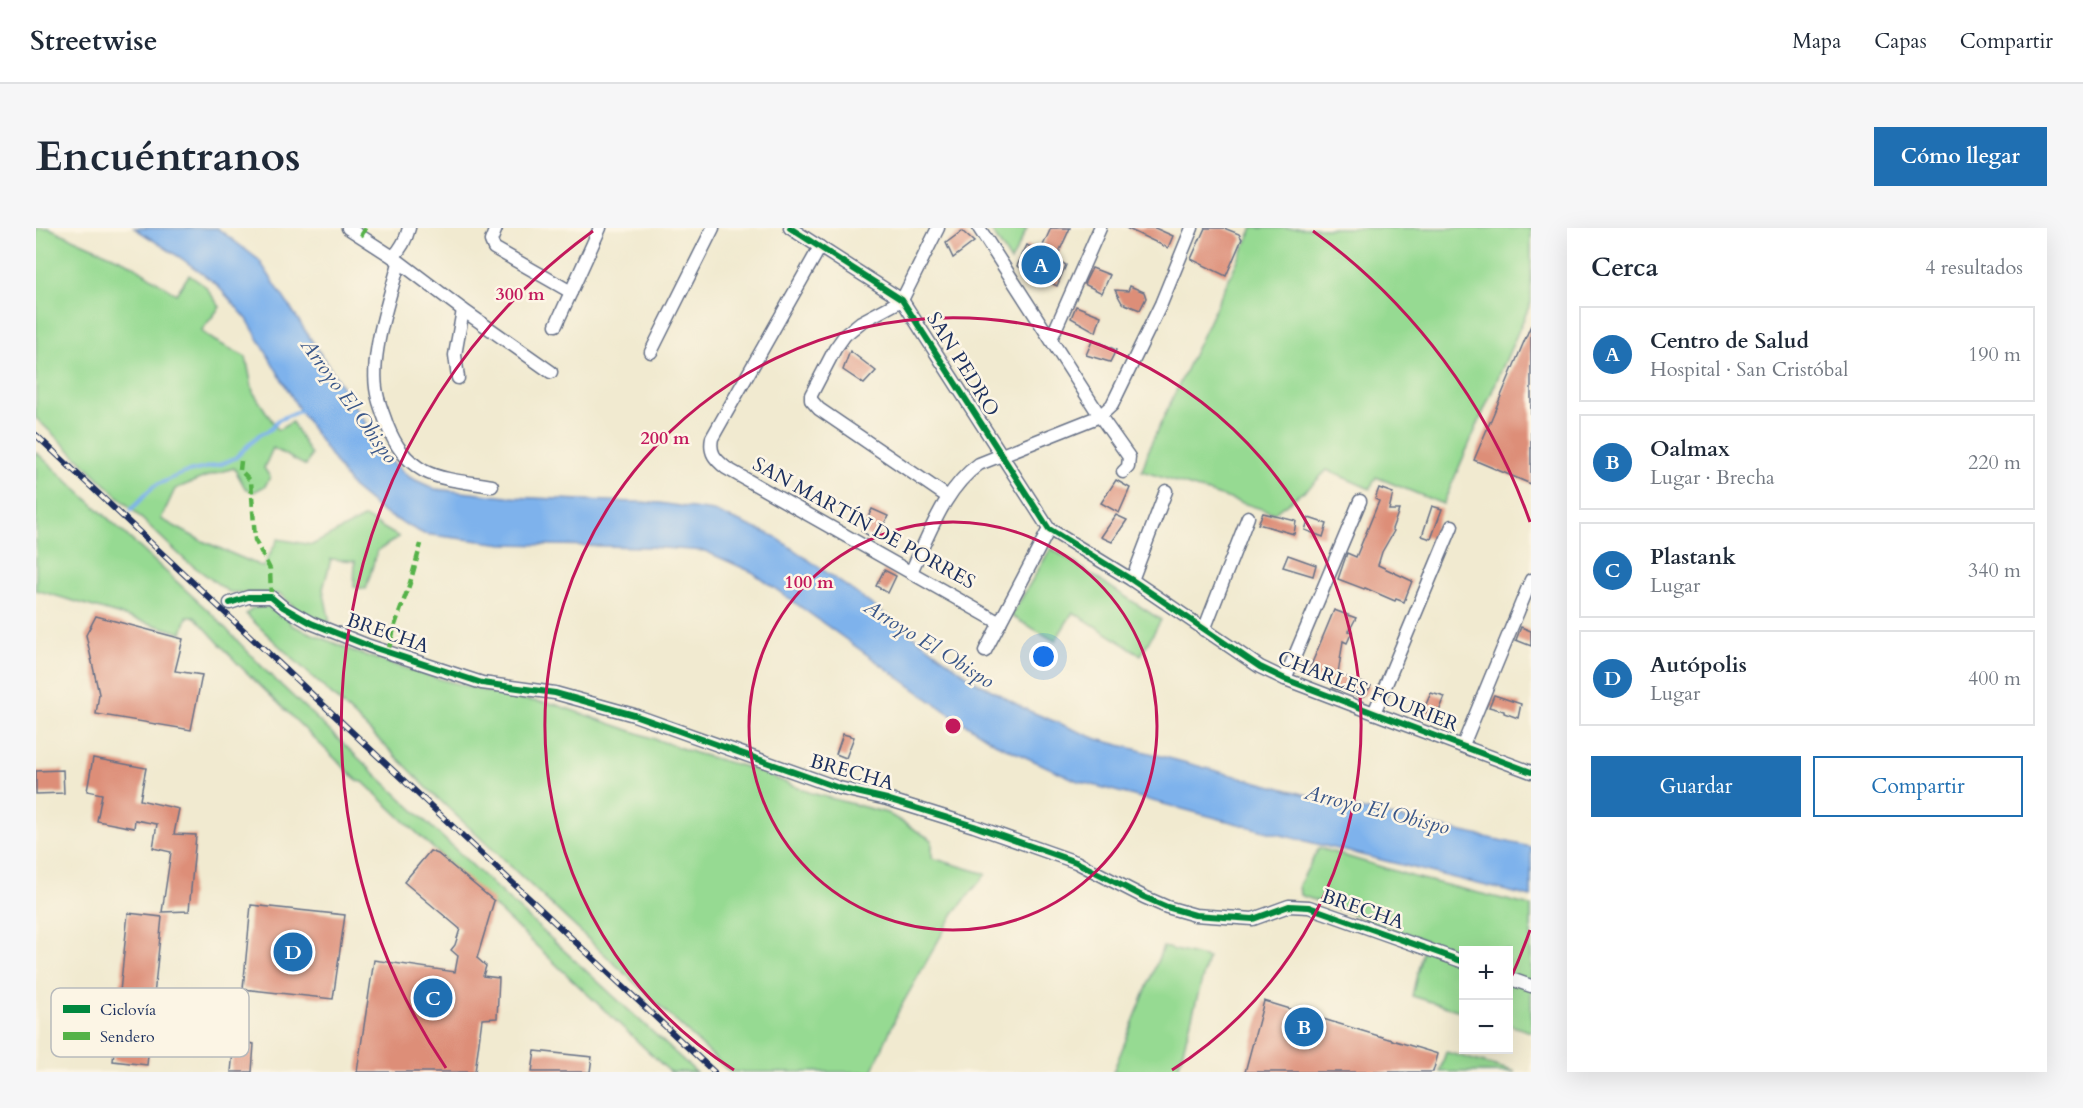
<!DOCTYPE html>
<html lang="es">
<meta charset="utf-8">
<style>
:root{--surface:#fff;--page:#f6f6f7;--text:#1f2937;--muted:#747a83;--line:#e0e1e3;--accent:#1f6fb2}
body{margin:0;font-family:Cardo,serif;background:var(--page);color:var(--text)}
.controls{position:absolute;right:18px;bottom:18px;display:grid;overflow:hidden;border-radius:0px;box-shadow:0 6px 24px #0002}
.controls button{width:54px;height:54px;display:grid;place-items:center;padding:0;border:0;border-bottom:2px solid var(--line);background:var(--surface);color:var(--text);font:30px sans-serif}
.you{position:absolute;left:1008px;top:429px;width:21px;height:21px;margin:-15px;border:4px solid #fff;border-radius:50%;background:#1a73e8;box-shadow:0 0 0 9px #1a73e833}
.badge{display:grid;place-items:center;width:39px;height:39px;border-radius:50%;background:var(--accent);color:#fff;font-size:20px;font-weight:700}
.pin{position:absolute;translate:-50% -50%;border:3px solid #fff;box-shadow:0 2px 6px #0006}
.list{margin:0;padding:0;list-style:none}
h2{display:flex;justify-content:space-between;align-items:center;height:78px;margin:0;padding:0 24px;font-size:26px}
h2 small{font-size:20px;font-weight:400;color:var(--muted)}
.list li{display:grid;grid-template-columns:39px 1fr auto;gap:18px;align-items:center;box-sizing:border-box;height:96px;margin:0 12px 12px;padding:0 12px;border:2px solid var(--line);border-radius:0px}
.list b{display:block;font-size:22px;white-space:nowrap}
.list p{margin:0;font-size:20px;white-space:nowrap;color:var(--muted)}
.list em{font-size:20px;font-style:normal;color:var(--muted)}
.actions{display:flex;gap:12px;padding:18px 24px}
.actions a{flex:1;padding:14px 0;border:2px solid var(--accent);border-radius:0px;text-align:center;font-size:21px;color:var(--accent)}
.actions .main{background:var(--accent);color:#fff}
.map{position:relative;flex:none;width:1495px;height:844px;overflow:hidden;border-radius:0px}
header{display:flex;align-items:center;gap:36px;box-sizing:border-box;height:84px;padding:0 30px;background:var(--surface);border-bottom:2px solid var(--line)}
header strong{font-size:28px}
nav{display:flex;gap:33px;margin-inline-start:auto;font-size:21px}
.intro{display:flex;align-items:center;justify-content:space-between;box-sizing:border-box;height:144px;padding:0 36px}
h1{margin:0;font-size:42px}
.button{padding:15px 27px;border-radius:0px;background:var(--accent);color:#fff;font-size:21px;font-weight:700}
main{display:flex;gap:36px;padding:0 36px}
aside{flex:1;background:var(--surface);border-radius:0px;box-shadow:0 6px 24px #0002}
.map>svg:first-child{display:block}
</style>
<header>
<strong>Streetwise</strong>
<nav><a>Mapa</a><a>Capas</a><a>Compartir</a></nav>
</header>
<div class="intro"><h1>Encuéntranos</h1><a class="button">Cómo llegar</a></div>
<main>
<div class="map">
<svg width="1495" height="844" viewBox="0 0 1495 844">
<rect width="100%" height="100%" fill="#fcf5e5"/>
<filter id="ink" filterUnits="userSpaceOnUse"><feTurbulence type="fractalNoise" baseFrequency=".0167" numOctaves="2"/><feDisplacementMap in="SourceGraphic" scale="12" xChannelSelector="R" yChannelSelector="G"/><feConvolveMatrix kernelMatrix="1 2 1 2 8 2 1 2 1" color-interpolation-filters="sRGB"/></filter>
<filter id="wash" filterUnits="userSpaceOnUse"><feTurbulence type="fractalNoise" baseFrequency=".008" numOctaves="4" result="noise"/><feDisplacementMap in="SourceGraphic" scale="24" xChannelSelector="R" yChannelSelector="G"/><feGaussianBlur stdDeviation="1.35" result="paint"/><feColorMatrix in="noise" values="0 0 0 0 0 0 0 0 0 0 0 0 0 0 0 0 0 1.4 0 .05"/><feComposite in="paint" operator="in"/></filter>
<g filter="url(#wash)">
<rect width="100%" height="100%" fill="#f1ead0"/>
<!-- green -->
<g fill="#96da92" stroke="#588478" stroke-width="1.5">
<path d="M0 0H13L95 36 140 66 153 47 169 58 184 79 165 103 179 113 210 129 217 164 242 202 256 194 275 227 270 238 237 220 228 240 234 249 229 258 218 264 209 260 198 240 169 249 139 261 125 291 164 312 227 339 242 311 276 317 329 289 363 309 341 323 330 361 318 359 319 333 295 331 287 361 294 395 264 384 244 366 193 364 149 332 0 190Z"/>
<path d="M954 0H991L975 34Z"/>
<path d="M1217 0H1495V74L1407 276 1340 249 1334 261 1291 242 1276 257 1238 285 1106 243 1114 218Z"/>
<path d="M0 224 178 388 230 443 471 670 660 844H634L327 554 322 553 203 437 159 389H151L146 405 0 362Z"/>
<path d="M1015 320 1125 392 1105 427 1037 384 1019 413 975 388Z"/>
<path d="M228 379H247L255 397 322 425 400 450 476 470 518 476 659 525 717 541 775 565 851 585 896 612V630L950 646 918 685 863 782 836 844H694L391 560C334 499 270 445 210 386L217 380Z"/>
<path d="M1283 620 1378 649 1495 678V804L1473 797 1472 722H1428L1427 784 1376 768 1389 712 1264 667 1263 657Z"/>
<path d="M1127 719 1172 730 1141 844H1077Z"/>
<path d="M1410 824 1480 844H1404Z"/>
</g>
<!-- water -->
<path fill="#7eb2ec" stroke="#4c70a5" stroke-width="1.5" d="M98 0H181L223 32 354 232 373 249 399 261 471 269 623 275 677 283 738 308 817 363 939 453 991 482 1061 511 1327 582 1495 619V669L1225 602 1042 553 959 515 908 482 716 344 669 323 613 319 468 316 388 306 348 285 316 259 264 183 211 91 180 56 145 30Z"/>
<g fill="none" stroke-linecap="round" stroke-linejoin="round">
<!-- stream -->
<path stroke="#7eb2ec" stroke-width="4" d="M95 282 118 258 148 245 186 236 199 230 223 207 235 201 242 192 268 181"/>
</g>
<g id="blocks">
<!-- building -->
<g fill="#dd8e78">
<path d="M1015 0H1034L1020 31 1030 37 1021 58 981 38 991 17 1004 24Z"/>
<path d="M1090 0H1119L1137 8 1132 20Z"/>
<path d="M1169 0H1188L1203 6 1206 11 1190 48 1155 31Z"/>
<path d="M926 3 938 14 917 30 910 15Z"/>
<path d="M1056 40 1074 47 1066 65 1048 56Z"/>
<path d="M1094 58 1108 64 1110 70 1104 82 1086 75 1079 62 1092 63Z"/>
<path d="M1040 78 1065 88 1060 104 1035 90Z"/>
<path d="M1495 97V256L1438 232Z"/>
<path d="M1057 111 1080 122 1074 134 1050 127Z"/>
<path d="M814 123 840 143 828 156 807 142Z"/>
<path d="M1080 252 1094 260 1083 285 1065 275Z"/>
<path d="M1343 260 1357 265 1353 282H1363L1356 301 1358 303 1346 324 1342 337 1376 353 1368 374 1360 371 1359 373 1329 360 1328 361 1302 351 1311 325 1320 329 1343 273 1339 271Z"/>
<path d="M1396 278 1406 281 1395 311 1386 308Z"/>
<path d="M836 281 852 288 840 312 825 303Z"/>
<path d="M1227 285 1260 293 1258 306 1222 296Z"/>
<path d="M1080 287 1091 292 1076 314 1065 309Z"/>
<path d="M1273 290 1291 296 1287 309 1269 302Z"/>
<path d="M1252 327 1280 337 1277 348 1247 339Z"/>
<path d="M848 342 860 348 852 365 840 358Z"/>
<path d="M1298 382 1320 390 1313 403 1316 404 1311 415 1307 413 1302 446 1335 458 1329 467 1325 469 1296 460 1297 456 1271 447Z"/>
<path d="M60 388 147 411 139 443 166 447 155 502 60 486 63 466 50 407Z"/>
<path d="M1485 399 1495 403V418L1480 412Z"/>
<path d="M1395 465 1409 469 1401 488 1387 483Z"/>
<path d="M1458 467 1485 476 1482 490 1468 485V483L1453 479Z"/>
<path d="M807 506 818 509 810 530 800 526Z"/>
<path d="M57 530 110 540 104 572 143 581 138 606 160 607 153 683 126 684 135 624 117 620 121 596 99 592 98 600 61 593 66 566 51 563Z"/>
<path d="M27 542 28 565 0 566V543Z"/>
<path d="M394 623 402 626 458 673 441 730 450 738 447 748 463 750 461 790 446 791 439 844H321L338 732 419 744 422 728 415 722 419 717 424 701 368 654Z"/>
<path d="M215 677 309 687 297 771 207 761Z"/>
<path d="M92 685 126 689 111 837 77 833Z"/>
<path d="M1228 773 1402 826 1397 844H1209Z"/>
<path d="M198 813 218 816 216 844H195Z"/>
<path d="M499 823 556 829 554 844H496Z"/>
</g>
</g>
</g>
<g filter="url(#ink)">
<use href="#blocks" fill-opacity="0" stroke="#667086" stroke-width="1.5"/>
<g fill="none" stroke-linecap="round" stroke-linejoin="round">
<defs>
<g id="street">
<path d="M312 0 357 29 427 82 515 144"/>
<path d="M460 0 455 13 458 20 535 64"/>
<path d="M754 0 866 72 1013 301 1096 352 1224 439 1249 451 1338 485 1495 544"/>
<path d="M902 0 866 72 825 94 809 107 799 121 775 167V172L783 181 912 269"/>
<path d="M943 0 1064 188 1093 229 1092 239 1087 244"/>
<path d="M784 19 676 210C673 225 679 231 690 240L964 395"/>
<path d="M357 29C366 20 370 12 373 0"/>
<path d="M363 35C353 72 333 128 341 166 343 177 348 187 351 197 359 217 369 232 388 243 408 253 434 254 456 258"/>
<path d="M520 97 564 0"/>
<path d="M1015 111 1064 0"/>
<path d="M615 124 677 0"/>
<path d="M422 150 419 127 427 82"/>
<path d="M875 344C893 307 908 261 943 236L1064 188 1076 177 1125 76 1156 0"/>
<path d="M1096 352 1130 263"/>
<path d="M194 375 212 369H235L247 379 275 395 333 418 446 455 519 465 598 487 803 560 851 571 938 598 1040 634 1108 669 1131 679 1159 687 1217 691 1253 678 1273 679 1428 734"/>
<path d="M1168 402 1212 289"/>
<path d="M949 423 1013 301"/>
<path d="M1249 451 1324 273"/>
<path d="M1338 485 1416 298"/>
<path d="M1427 517 1495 352"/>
<path d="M1472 750 1495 758"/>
</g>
</defs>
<!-- street casing -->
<use href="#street" stroke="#667086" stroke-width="15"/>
<!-- street -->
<use href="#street" stroke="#fff" stroke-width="12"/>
<defs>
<path id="rail" d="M0 207 678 844"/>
</defs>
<!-- rail casing -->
<use href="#rail" stroke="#1b2f5e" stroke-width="6"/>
<!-- rail -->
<use href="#rail" stroke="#fcf5e5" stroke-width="4" stroke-dasharray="11" stroke-linecap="butt"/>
<!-- quiet -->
<g stroke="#55b248" stroke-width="4.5" stroke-dasharray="9 4.5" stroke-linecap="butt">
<path d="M325 8 330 0"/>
<path d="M205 233 204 242 215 253 219 312 234 341 235 369"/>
<path d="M352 424 359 397 374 355 385 316"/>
</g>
<defs>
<g id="cycleway">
<path d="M754 0 866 72 1013 301 1096 352 1224 439 1249 451 1338 485 1495 544"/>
<path d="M194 375 212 369H235L247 379 275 395 333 418 446 455 519 465 598 487 803 560 851 571 938 598 1040 634 1108 669 1131 679 1159 687 1217 691 1253 678 1273 679 1428 734"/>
</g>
</defs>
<!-- cycleway casing -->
<use href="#cycleway" stroke="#fcf5e5" stroke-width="10"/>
<!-- cycleway -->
<use href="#cycleway" stroke="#00873e" stroke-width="6"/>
</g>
</g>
<!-- distance rings -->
<g fill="none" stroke="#c2185b" stroke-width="3">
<circle cx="917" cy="498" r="204"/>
<path d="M698 842A408 408 0 1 1 1136 842"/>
<path d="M1494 702A612 612 0 0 1 1474 752M410 840A612 612 0 0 1 557 3M1277 3A612 612 0 0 1 1494 294"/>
</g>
<g text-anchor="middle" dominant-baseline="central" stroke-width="5" stroke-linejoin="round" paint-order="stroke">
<!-- street labels -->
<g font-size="20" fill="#1b2f5e" stroke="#fcf5e5">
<text transform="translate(927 136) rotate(58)">SAN PEDRO</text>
<text transform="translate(828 295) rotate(29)">SAN MARTÍN DE PORRES</text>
<text transform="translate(352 405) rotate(19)">BRECHA</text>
<text transform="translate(1332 463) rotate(21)">CHARLES FOURIER</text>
<text transform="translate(816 544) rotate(16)">BRECHA</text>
<text transform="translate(1327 681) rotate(19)">BRECHA</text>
</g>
<!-- water labels -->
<g font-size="21" font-style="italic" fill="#395689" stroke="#fcf5e5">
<text transform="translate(313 173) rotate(54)">Arroyo El Obispo</text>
<text transform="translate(893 416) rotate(32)">Arroyo El Obispo</text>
<text transform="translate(1341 582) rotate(14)">Arroyo El Obispo</text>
</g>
</g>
<!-- legend -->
<rect x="15" y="760" width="198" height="69" rx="9" fill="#fcf5e5" stroke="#b8babc" stroke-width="1.5"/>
<rect x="27" y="777" width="27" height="8" fill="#00873e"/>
<rect x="27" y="804" width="27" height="8" fill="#55b248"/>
<g font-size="16" fill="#1b2f5e">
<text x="64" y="787">Ciclovía</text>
<text x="64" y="814">Sendero</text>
</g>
<circle cx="917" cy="498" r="9" fill="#c2185b" stroke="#fcf5e5" stroke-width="3"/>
<g font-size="18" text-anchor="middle" font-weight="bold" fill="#c2185b" stroke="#fcf5e5" stroke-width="5" stroke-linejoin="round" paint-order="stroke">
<text x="484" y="72">300 m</text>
<text x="629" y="216">200 m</text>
<text x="773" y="360">100 m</text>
</g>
</svg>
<div class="controls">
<button>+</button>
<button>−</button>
</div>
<div class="you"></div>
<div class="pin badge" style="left:1005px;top:37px">A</div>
<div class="pin badge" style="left:1268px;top:799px">B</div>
<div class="pin badge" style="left:397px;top:770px">C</div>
<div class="pin badge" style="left:257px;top:724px">D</div>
</div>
<aside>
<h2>Cerca<small>4 resultados</small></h2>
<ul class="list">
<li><span class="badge">A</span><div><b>Centro de Salud</b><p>Hospital · San Cristóbal</p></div><em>190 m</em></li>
<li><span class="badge">B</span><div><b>Oalmax</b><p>Lugar · Brecha</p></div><em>220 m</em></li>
<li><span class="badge">C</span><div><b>Plastank</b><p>Lugar</p></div><em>340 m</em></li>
<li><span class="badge">D</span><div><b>Autópolis</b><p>Lugar</p></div><em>400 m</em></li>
</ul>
<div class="actions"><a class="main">Guardar</a><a>Compartir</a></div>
</aside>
</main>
